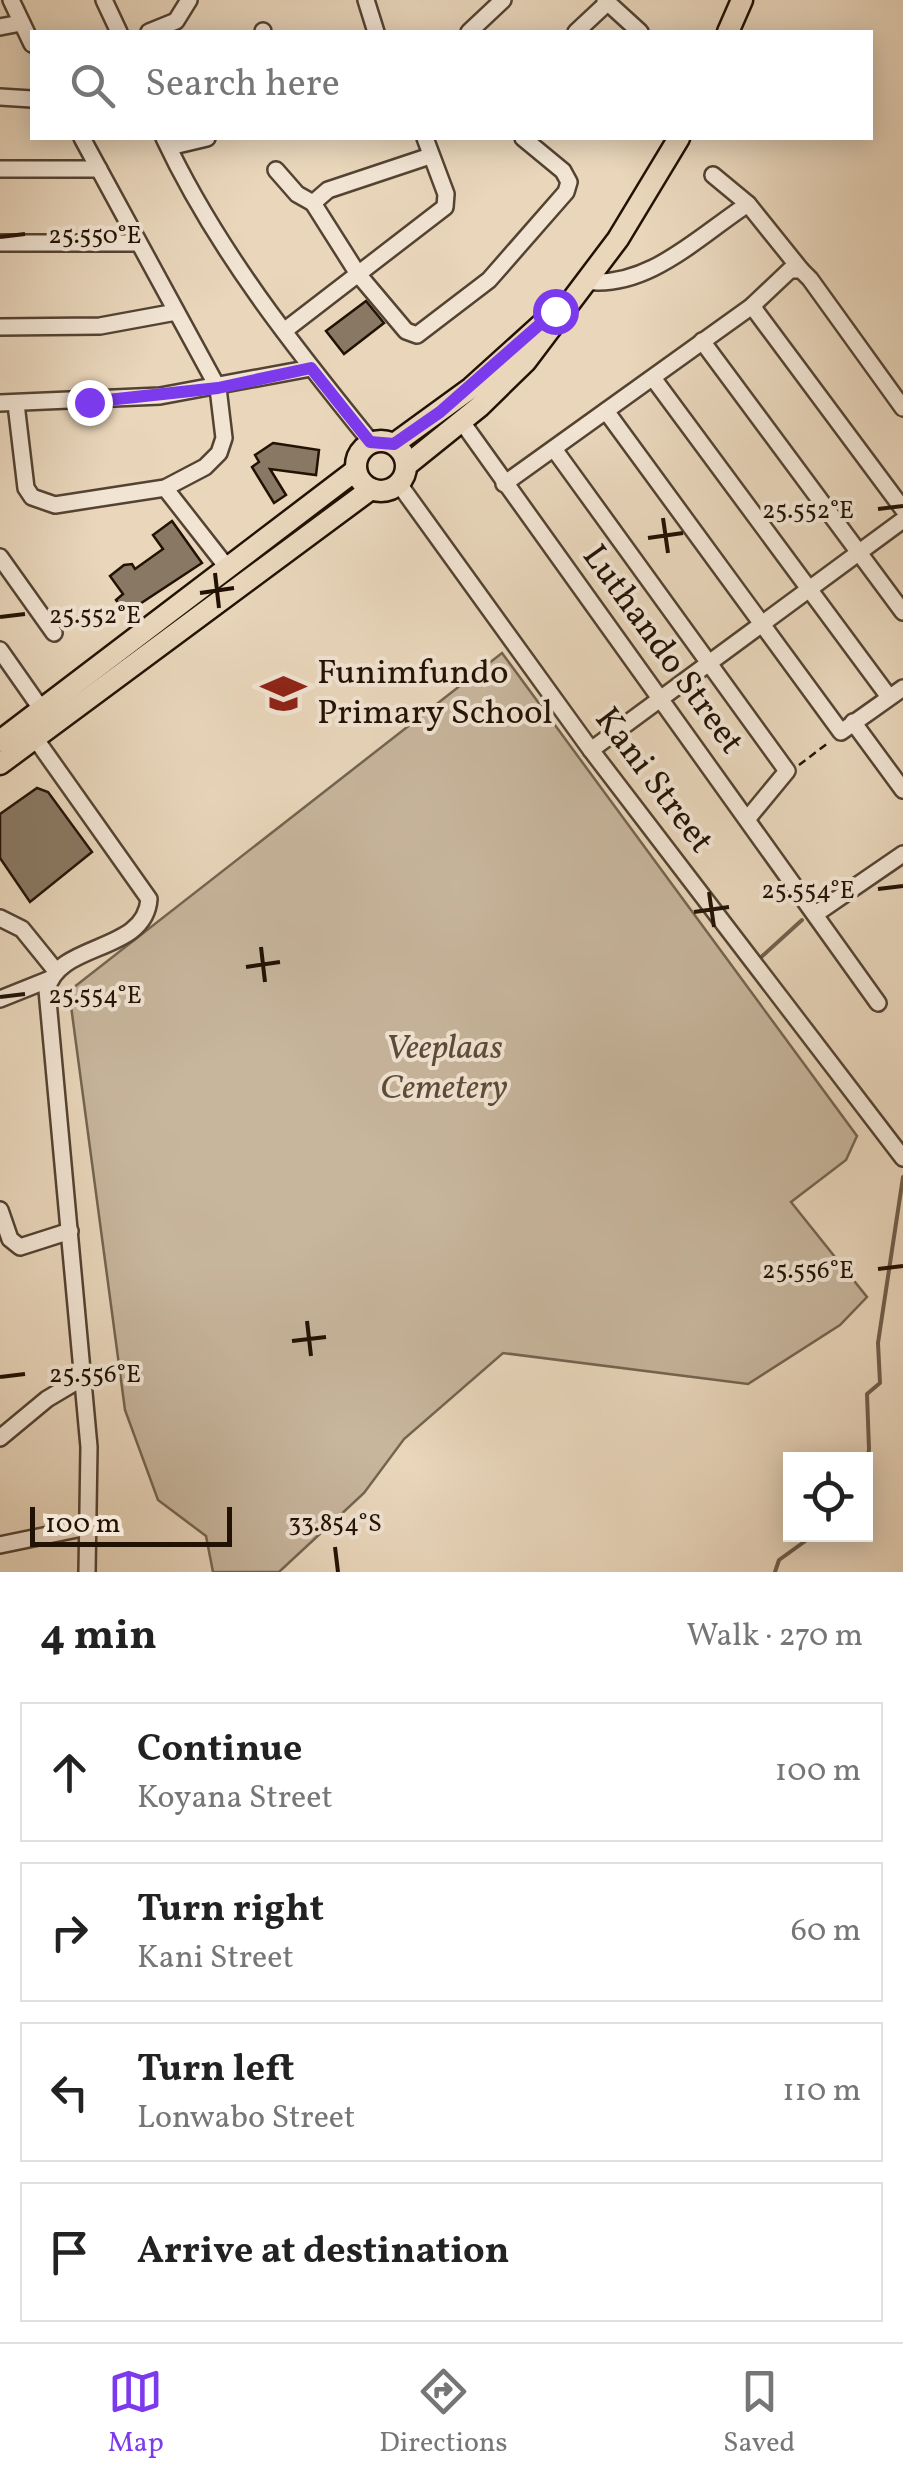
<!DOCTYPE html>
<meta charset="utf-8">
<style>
:root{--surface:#fff;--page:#f6f6f6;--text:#222;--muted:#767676;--line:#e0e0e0;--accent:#7c3aed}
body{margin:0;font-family:Vollkorn,serif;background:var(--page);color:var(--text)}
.controls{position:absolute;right:30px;bottom:30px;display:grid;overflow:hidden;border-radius:0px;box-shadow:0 5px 25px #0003}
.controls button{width:90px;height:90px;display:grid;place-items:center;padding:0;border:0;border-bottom:2px solid var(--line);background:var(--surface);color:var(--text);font:50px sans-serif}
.scale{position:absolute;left:30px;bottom:25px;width:202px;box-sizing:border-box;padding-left:10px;border:5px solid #221204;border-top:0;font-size:28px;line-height:35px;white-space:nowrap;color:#221204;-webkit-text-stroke:8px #f1e4d3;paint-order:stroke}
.stop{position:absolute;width:30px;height:30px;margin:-22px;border:8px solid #7c3aed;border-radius:50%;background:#fff}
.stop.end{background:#7c3aed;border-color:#fff;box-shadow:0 2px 10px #0008}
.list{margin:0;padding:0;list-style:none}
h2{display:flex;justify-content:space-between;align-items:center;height:130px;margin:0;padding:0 40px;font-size:42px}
h2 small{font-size:32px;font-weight:400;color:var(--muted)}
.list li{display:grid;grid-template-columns:65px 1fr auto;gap:30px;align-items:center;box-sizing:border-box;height:140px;margin:0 20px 20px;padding:0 20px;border:2px solid var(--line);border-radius:0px}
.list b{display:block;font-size:38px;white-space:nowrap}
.list p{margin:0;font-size:32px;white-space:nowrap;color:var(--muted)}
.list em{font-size:32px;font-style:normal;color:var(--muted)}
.icon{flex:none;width:55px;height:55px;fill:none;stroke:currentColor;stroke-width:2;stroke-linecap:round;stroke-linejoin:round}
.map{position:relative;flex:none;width:903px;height:1572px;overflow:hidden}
.search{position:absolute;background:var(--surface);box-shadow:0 5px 25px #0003;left:30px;right:30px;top:30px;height:110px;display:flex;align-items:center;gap:25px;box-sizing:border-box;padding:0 35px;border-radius:0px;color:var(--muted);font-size:38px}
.sheet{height:770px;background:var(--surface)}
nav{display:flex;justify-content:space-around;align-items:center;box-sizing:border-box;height:140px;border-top:2px solid var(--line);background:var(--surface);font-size:28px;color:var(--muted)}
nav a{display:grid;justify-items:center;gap:5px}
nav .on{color:var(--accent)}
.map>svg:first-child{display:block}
</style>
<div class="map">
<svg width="903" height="1572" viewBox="0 0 903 1572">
<rect width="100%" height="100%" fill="#e9d6bb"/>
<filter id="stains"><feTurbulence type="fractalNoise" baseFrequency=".002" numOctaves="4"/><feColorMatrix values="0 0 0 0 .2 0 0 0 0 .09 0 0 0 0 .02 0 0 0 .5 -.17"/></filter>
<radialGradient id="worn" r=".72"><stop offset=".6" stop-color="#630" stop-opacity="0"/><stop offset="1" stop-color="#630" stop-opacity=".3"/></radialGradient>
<!-- green -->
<path fill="#c7b59c" stroke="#746450" stroke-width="2.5" d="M502 653 857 1136 846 1160 791 1202 867 1297 840 1325 748 1384 503 1353 404 1439 364 1493 279 1572H213L206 1536 158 1500 125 1410 69 991Z"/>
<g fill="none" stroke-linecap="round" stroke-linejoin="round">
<!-- stream -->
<g stroke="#715f4d" stroke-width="4">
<path d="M758 960 802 920"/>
<path d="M866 1475 869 1449 867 1394 880 1383 878 1343 903 1177"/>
<path d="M775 1572 779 1560 815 1534"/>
</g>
</g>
<!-- building -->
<g fill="#897863" stroke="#221204" stroke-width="2.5">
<path d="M366 301 384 323 344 354 326 331Z"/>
<path d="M273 443 319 450 316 475 270 469 286 495 274 503 252 467 259 462 255 455Z"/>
<path d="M172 521 202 563 126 613 116 600 123 594 110 576 124 565 132 564 135 569 163 549 153 535Z"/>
<path d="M37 788 48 792 92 852 30 902 0 858V814Z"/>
</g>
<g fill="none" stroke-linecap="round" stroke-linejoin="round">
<defs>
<g id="minor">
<path d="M11 0 32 44"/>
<path d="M104 0 119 32"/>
<path d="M366 0 376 32"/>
<path d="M605 0 640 32"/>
<path d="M0 27 21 23"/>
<path d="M263 31V32"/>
<path d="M149 32 176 21 189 0"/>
<path d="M469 32 503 0"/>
<path d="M576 32 606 4"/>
<path d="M0 97 32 99"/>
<path d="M164 138C216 249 294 347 371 442"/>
<path d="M169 147 207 138"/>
<path d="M430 156 328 190 313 203 358 274 406 331 417 335 489 280 566 192 569 182 563 171 523 138"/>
<path d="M0 169H99"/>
<path d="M276 170 297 194 313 203"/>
<path d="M713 175 748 204 801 270"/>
<path d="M0 243H138"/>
<path d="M585 281C647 290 699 236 748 204"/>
<path d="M752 306 903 509"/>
<path d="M0 327 100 326 176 312"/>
<path d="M284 331 445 207 446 194 425 138"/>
<path d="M702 341 903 612"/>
<path d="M653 378 889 697"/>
<path d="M0 403 160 396 311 368"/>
<path d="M16 404 26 488 32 497 55 505 165 488 205 467 219 453 224 438 218 388 82 138"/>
<path d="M606 411 841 732 903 688"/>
<path d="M462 422 878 1003"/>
<path d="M554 449 787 771 749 817"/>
<path d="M399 484 591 750 903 1158"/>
<path d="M504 484 752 306 790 270H801L810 279 903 408"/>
<path d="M165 488 226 566"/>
<path d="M0 557 54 633"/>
<path d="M0 650 42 710"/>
<path d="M853 722 903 790"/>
<path d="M35 738 149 899C145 954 58 941 47 990L89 1447 87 1572"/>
<path d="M591 750 903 520"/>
<path d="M817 913 903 854"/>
<path d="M0 918 22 929 56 971"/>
<path d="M0 999 50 979"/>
<path d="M0 1210 10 1239 20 1247 70 1231"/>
<path d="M0 1438 47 1399 84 1377"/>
<path d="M0 1545 87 1527"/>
</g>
<g id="major">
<path d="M728 32 742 0"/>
<circle cx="381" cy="466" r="25"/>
<path d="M394 444 471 388 543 323"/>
<path d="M407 465 479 407 526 361 618 239 679 138"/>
<path d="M0 741 356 470"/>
<path d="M0 764 371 489"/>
</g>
</defs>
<!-- minor casing -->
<use href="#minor" stroke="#544332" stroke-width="20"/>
<!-- major casing -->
<use href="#major" stroke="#221204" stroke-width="25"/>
<!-- path -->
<path stroke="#221204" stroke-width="2.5" stroke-dasharray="8 5" stroke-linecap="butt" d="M799 765 828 743"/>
<!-- minor -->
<use href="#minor" stroke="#f1e4d3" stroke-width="15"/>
<!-- major -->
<use href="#major" stroke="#e9d6bb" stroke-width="20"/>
</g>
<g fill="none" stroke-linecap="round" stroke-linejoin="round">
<!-- route -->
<path stroke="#7c3aed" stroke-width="12" d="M89 402 218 388 311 368 370 442 394 444 440 412 555 311"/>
</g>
<!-- ticks -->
<path fill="none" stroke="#221204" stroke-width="4" d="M0 237 25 234M878 509 903 506M663 518 668 553M648 538 683 533M215 573 219 608M200 593 234 588M0 617 25 614M878 889 903 886M709 892 714 927M694 912 729 907M261 947 265 982M246 967 280 962M0 997 25 994M878 1269 903 1266M307 1321 311 1356M292 1341 326 1337M0 1377 25 1374M335 1547 338 1572"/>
<!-- icons -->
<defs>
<symbol id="school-bare" viewBox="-9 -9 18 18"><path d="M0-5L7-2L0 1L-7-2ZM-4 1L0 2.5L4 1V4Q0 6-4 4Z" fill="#8f2418" stroke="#f1e4d3" stroke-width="2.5" paint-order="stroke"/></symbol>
</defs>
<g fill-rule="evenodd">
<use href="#school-bare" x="252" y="662" width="63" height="63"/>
</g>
<g text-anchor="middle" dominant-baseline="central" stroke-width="8" stroke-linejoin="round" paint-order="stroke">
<!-- street labels -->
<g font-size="35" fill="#221204" stroke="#f1e4d3">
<text transform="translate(662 650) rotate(54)">Luthando Street</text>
<text transform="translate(653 781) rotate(53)">Kani Street</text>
</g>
<!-- poi labels -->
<g font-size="35" fill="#221204" stroke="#f1e4d3" text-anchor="start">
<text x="317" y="674">Funimfundo<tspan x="317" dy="40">Primary School</tspan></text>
</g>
<!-- park labels -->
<g font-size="35" font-style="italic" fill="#5c4b39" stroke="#f1e4d3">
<text x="444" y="1049">Veeplaas<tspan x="444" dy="40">Cemetery</tspan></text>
</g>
</g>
<g font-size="25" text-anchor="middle" fill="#221204" stroke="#f1e4d3" stroke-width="8" stroke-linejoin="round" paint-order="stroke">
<text x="95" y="243">25.550°E</text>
<text x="808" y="518">25.552°E</text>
<text x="95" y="623">25.552°E</text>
<text x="808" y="898">25.554°E</text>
<text x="95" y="1003">25.554°E</text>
<text x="808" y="1278">25.556°E</text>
<text x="95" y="1382">25.556°E</text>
<text x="335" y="1531">33.854°S</text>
</g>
<rect width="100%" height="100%" filter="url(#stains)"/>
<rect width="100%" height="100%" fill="url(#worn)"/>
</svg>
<div class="controls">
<button><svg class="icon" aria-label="locate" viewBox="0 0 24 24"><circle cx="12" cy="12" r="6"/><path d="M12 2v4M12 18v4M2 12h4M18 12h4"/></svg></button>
</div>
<div class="scale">100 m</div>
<div class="stop" style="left:555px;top:311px"></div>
<div class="stop end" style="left:89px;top:402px"></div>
<div class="search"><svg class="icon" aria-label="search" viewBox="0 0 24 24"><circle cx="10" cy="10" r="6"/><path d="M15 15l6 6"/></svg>Search here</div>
</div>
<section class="sheet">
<h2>4 min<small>Walk · 270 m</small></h2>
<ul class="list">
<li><svg class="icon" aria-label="ahead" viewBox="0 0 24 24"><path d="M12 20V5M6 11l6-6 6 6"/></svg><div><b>Continue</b><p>Koyana Street</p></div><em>100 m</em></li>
<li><svg class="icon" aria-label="right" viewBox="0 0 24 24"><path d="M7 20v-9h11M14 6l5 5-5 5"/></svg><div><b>Turn right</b><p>Kani Street</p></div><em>60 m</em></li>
<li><svg class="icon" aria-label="left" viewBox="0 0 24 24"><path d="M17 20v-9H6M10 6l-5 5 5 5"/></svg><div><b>Turn left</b><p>Lonwabo Street</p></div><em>110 m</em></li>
<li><svg class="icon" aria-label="arrive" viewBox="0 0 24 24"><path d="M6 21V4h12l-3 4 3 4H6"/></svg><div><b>Arrive at destination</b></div></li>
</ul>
</section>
<nav>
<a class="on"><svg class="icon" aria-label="map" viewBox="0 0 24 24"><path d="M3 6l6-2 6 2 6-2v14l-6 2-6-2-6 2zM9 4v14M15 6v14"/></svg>Map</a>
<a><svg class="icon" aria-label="directions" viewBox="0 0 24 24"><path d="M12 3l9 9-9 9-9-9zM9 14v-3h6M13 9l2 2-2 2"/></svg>Directions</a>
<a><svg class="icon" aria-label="saved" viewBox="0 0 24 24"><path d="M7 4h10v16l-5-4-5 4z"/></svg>Saved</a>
</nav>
